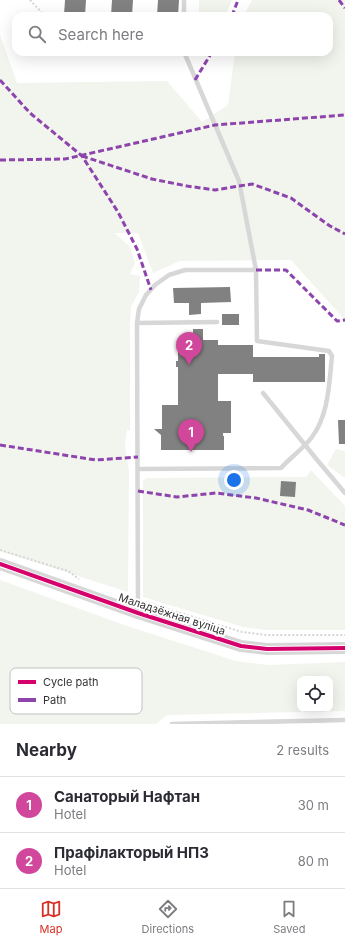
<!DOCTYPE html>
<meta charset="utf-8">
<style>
:root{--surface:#fff;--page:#f2f2f3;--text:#2b2b33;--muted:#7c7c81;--line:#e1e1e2;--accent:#d93025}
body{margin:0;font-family:Inter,sans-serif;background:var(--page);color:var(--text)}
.controls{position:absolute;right:12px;bottom:12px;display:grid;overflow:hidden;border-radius:8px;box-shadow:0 4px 16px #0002}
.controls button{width:36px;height:36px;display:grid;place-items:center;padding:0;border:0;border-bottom:1px solid var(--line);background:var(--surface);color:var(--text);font:20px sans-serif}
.you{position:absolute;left:234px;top:480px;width:14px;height:14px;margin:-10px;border:3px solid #fff;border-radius:50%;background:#1a73e8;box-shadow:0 0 0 6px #1a73e833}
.badge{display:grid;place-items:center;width:26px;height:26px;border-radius:50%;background:var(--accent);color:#fff;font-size:13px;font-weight:700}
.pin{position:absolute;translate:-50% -33px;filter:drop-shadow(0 1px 2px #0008)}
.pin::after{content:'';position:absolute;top:21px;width:14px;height:12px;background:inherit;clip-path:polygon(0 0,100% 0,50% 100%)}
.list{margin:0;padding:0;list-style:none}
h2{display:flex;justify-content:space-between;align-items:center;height:52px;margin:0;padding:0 16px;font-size:17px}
h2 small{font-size:13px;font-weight:400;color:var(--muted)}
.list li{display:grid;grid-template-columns:26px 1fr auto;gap:12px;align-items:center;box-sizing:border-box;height:56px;padding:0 16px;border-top:1px solid var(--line)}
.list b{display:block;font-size:15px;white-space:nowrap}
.list p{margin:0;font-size:13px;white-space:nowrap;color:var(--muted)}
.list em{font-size:13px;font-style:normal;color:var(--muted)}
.icon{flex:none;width:22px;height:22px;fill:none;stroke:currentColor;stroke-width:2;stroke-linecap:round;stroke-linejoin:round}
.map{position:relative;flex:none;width:345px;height:724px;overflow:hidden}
.search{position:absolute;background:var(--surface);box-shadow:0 4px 16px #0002;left:12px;right:12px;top:12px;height:44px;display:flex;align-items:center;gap:10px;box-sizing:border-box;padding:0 14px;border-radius:12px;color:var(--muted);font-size:15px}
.sheet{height:164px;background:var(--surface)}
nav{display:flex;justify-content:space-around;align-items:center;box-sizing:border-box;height:56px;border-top:1px solid var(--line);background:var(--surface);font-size:11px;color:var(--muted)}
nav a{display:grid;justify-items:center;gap:2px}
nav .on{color:var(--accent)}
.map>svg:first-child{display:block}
</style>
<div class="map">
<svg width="345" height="724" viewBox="0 0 345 724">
<rect width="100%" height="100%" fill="#fff"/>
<!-- green -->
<g fill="#f1f5ed" fill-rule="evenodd">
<path d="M199 0H232L225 16H199Z"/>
<path d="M252 0H345V320L291 260 180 261 153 273 138 233H115L130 247 135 263 130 274 140 276 139 292 131 307 130 323V431L127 429 125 446 129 471 128 592 0 551V35L17 83 167 81 202 122 228 105 235 52H329V16H244Z"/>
<path d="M336 449 345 451V478L327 465Z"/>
<path d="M311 470 345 506V630H266L243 627 143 597V481L146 478 306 477Z"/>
<path d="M0 580 127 626 236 661 269 665 345 662V711L167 715 156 724H0ZM300 679H330V709H300Z"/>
</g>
<!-- building -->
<g fill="#818181">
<path d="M65 0H86L85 16 64 15Z"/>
<path d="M112 0H133L132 16H111Z"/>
<path d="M158 0H179L178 16H157Z"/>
<path d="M230 287 231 302 201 303V314L189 315V303H174L173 288Z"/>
<rect x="222" y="314" width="17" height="11"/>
<path d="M193 329H203V340H218V345H253V357H319V354H325V382H253V374H218V401H231V433H223V436H224V450H161V435L154 429H162V405H178V367H176V361H178V340H193Z"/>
<path d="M338 420H345V444H339Z"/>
<path d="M281 481 296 482 295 497 280 496Z"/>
</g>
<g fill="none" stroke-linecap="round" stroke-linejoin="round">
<!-- path -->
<g stroke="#d6d6d6" stroke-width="2" stroke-dasharray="2 2" stroke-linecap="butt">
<path d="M30 0 45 16"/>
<path d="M0 550 68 571 79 579"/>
<path d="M145 602 242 632 266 635H345"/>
</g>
<!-- service -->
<g stroke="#d7d7d7" stroke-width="4.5">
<path d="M184 16V0"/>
<path d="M184 52 239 181 256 270"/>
<path d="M137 323 217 322"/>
<path d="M263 393 318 461 345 493"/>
<path d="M138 611 137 323 139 309 146 295 155 285 169 275 185 270H256L257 341 329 351 332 356C329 383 329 414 312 437 304 448 290 458 281 468L138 469"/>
<path d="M172 724 345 720"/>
</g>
<!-- tertiary -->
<path stroke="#d7d7d7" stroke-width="12" d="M0 564 138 613 241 646 267 649 345 648"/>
<!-- quiet -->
<g stroke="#8e44ad" stroke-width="3" stroke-dasharray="6 3" stroke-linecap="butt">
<path d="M339 0 345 8"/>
<path d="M232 16 238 0"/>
<path d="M0 80 30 113 82 156 118 212 137 249 151 290"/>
<path d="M195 80 212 52"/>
<path d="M82 156 152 179 187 186 215 190 252 184 291 198 330 226 345 234"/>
<path d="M0 160 65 159 215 125 345 115"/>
<path d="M256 270H286L337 321 345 320"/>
<path d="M0 445 96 460 138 457"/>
<path d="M138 491 177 497 216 493 256 498 308 510 345 525"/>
</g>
<defs>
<path id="cycleway" d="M0 564 138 613 241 646 267 649 345 648"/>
</defs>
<!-- cycleway casing -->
<use href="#cycleway" stroke="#fff" stroke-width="6"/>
<!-- cycleway -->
<use href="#cycleway" stroke="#d6006c" stroke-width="4"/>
</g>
<g text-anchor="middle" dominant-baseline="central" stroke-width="4" stroke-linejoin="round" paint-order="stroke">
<!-- street labels -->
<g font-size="11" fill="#333" stroke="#fff">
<text transform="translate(172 614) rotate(18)">Маладзёжная вуліца</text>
</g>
</g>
<!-- legend -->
<rect x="10" y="668" width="132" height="46" rx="6" fill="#fff" stroke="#c2c2c2" stroke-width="1"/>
<rect x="18" y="680" width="18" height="4" fill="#d6006c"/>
<rect x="18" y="698" width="18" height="4" fill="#8e44ad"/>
<g font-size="11" fill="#333">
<text x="43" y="686">Cycle path</text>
<text x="43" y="704">Path</text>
</g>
</svg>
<div class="controls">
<button><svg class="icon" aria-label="locate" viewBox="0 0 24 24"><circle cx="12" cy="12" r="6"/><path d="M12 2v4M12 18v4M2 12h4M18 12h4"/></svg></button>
</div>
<div class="you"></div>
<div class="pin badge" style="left:191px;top:452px;background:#d1479c">1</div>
<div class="pin badge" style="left:189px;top:365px;background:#d1479c">2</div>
<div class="search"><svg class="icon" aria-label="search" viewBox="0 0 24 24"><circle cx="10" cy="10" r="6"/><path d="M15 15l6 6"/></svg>Search here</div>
</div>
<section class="sheet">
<h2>Nearby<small>2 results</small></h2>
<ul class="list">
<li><span class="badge" style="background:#d1479c">1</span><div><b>Санаторый Нафтан</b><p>Hotel</p></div><em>30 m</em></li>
<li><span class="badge" style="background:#d1479c">2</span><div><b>Прафілакторый НПЗ</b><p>Hotel</p></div><em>80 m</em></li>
</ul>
</section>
<nav>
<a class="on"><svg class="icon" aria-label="map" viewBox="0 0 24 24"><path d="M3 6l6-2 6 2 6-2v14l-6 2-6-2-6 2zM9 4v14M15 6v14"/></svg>Map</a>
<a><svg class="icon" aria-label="directions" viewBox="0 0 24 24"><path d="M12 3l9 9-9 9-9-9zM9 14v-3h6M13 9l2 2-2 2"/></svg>Directions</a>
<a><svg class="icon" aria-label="saved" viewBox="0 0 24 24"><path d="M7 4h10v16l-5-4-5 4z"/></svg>Saved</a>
</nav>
